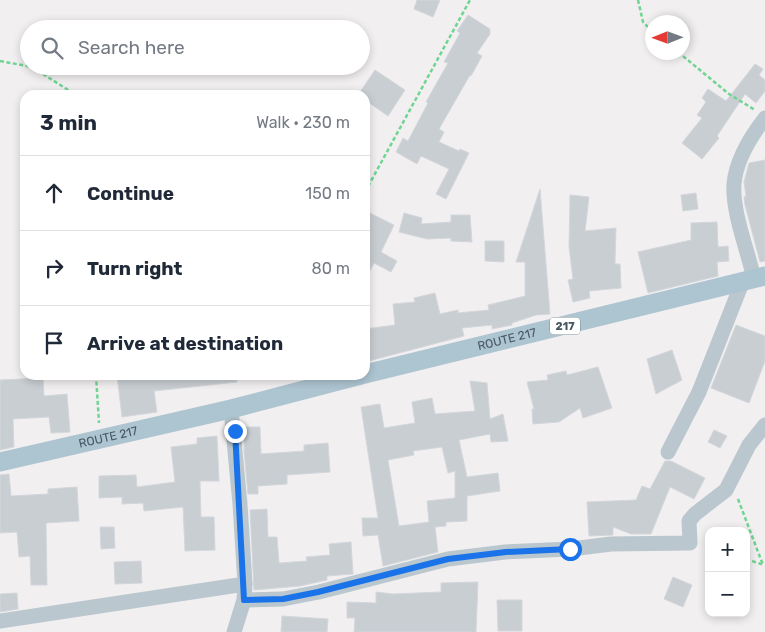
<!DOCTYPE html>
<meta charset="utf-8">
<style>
:root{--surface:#fff;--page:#f2f2f3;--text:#1f2937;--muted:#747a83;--line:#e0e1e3}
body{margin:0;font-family:Rubik,sans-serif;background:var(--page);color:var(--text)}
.controls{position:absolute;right:15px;bottom:15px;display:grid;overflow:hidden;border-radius:10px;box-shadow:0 2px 8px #0003}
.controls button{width:45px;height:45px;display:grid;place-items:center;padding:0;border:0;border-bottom:1px solid var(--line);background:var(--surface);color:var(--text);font:25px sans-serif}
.compass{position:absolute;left:645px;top:15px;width:45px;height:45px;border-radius:50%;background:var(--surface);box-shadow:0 2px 8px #0003;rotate:269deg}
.stop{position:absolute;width:15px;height:15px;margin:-11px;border:4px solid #1a73e8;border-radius:50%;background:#fff}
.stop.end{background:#1a73e8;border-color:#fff;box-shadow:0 1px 5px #0008}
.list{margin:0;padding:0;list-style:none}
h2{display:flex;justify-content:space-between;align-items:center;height:65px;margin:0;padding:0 20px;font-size:21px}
h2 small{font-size:16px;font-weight:400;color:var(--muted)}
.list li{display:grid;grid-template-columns:32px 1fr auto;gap:15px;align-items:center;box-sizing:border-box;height:75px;padding:0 20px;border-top:1px solid var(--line)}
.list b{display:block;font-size:19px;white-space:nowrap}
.list em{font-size:16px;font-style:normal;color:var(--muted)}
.icon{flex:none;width:28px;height:28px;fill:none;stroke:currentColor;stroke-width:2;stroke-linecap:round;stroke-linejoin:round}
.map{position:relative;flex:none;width:765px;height:632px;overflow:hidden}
.search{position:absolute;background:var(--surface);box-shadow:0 2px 8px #0003;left:20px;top:20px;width:350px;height:55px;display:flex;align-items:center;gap:12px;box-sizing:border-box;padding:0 18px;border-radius:28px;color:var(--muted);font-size:19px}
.panel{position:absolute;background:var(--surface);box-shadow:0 2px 8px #0003;left:20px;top:90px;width:350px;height:290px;border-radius:15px}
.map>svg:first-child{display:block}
</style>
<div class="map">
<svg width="765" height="632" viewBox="0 0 765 632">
<rect width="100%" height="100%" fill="#f2eff0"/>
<!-- building -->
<g fill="#c9ced3" stroke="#d3d7dc" fill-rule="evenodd">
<path d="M417 0H440L433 17 414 9Z"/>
<path d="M468 15 490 29V34L477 53 482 56 471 76 470 75 439 129 444 132 439 142 459 151 460 149 469 153 446 199 436 194 449 169 421 156 417 164 396 152 403 138 408 141 428 103 426 102 448 63 444 62 460 33 457 31Z"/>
<path d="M755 64 763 69 759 75 765 80V91L756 103 745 94 717 136 719 138 702 159 682 143 702 118 697 115 706 102 702 98 708 89 726 101Z"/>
<path d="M375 70 405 90 388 116 365 100V95H358Z"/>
<path d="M765 160V261L760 262 745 205 744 197 746 196 744 182 749 163Z"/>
<path d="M540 189 550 314 536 315 512 323V325L492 329V325L462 328 464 336 365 362V329L395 325 393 304 415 302 414 298 435 293 440 314 458 310V313L489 310 488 305 525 296V262H516Z"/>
<path d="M696 193 698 209 683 211 681 195Z"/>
<path d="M570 195 589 197 585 231 616 228 615 264H620L621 288 589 291 590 298 573 302 568 280 573 279 569 247Z"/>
<path d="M370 213 394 225 381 252 397 261 391 272 374 263 365 280V223Z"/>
<path d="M404 213 422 218 421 224 451 222V215H470L472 242 451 241V238L427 239 399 232Z"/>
<path d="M717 222 718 247 728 246 729 261 717 262 718 276 648 293 638 252 691 240V223Z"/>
<path d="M485 241H504V262L485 261Z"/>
<path d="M736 325 765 336V361L749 403 711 388Z"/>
<path d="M672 350 682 380 656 394 647 359Z"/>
<path d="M598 367 612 408 583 418 580 408 559 422 533 424 532 409H534L527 382 548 380 547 375 566 371 567 375Z"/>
<path d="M117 375H237V382L154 391 157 412 122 417Z"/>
<path d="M43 378 44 396 67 394 70 432 51 433 49 417 13 419 14 447 0 450V380Z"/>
<path d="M470 381 487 383 490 419 503 414 508 441 491 442 490 434 459 440 467 477 498 473 500 491 467 496V521L446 522V526L435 527 438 552 383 566 378 535 363 536 362 518H378L361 407 380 404 384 428 415 423 412 402 432 398 435 414 475 411ZM442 447 448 473 455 471V498L427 501 429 522 399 526 388 460 414 455 413 451Z"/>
<path d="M245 427H260L261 454 304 451V445L328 443 330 472 287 475V484L258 486V494H248L244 451Z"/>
<path d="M714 430 727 436 720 448 708 442Z"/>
<path d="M217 436 219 481H200L201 517H214L215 550 185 551 183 507 144 511 143 503 122 504V497L99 498V476L136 475 137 487 175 482 171 447 197 444V438Z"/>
<path d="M665 461H671L705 478 694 499 670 487 651 534H631L613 527V535L589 536 587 502 636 500 642 486 650 489Z"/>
<path d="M9 474 11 496 48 494V489L77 487 79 521 46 523 47 585H31L30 556 19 557 17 532 0 533V475Z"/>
<path d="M267 509 268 537H277L279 563 307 561 306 557 330 555 329 544 351 542 353 574 327 576V580L300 586 254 590 250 510Z"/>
<path d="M100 527H114L115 548 101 549Z"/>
<path d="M141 561 142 583 115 584 114 562Z"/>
<path d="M673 577 692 585 683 607 664 599Z"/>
<path d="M478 582 476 632H354L355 618H347V602L376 603V592L393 594 441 592V583Z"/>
<path d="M17 593 18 609 0 612V594Z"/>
<path d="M497 600H522V631H498Z"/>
<path d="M282 616 328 619 327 632H281Z"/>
</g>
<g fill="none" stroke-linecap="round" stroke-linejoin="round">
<!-- path -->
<g stroke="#6fd593" stroke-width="2.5" stroke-dasharray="4 2.5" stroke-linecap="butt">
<path d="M638 0 643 22 652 31"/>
<path d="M678 52 729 94 755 110"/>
<path d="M0 61 32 67 76 95"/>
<path d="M365 192 470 0"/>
<path d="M96 375 99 423"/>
<path d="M738 499 763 565"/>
<path d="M746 559 764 565"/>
</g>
<!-- minor -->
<g stroke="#bac7ce" stroke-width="15">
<path d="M754 279C748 251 732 212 734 184 736 160 751 136 765 118"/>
<path d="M231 409 240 504 245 584 244 600 234 632"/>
<path d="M668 452 699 392 742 283"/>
<path d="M244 600 283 599 319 592 448 559 505 552 571 549 611 544 690 543 689 521 695 514 726 490 749 445 765 425"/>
<path d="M0 621 245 584"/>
</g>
<!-- major -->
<g stroke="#adc4d1" stroke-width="19">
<path id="s1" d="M365 374 765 276"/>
<path id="s2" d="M0 462 231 409 361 375"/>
</g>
</g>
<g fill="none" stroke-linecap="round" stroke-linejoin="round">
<!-- route -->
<path stroke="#1a73e8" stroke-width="6" d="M235 431 244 600 283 599 318 592 448 559 506 552 570 549"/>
</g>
<g text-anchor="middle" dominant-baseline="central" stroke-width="4" stroke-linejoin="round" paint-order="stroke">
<!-- shield labels -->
<rect fill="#fff" stroke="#7e898f" stroke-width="1" x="550" y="317.5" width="30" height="17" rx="4"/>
<g font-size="11" font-weight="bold" fill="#46575f">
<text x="565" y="326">217</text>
</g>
<!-- street labels -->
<g font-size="12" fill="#46575f" stroke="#fff">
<text stroke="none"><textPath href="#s1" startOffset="146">ROUTE 217</textPath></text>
<text stroke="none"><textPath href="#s2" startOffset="111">ROUTE 217</textPath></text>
</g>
</g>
</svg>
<div class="controls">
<button>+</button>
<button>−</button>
</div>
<svg class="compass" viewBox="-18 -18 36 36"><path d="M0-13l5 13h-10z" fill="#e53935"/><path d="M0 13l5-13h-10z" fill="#747a83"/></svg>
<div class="stop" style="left:570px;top:549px"></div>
<div class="stop end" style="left:235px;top:431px"></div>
<div class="search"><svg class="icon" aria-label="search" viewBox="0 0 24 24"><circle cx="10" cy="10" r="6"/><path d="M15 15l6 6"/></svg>Search here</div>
<section class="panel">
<h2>3 min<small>Walk · 230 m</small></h2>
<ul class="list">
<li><svg class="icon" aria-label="ahead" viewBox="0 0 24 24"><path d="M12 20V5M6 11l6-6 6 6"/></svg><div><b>Continue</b></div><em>150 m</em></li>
<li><svg class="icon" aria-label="right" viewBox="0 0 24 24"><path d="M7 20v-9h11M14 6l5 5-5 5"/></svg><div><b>Turn right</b></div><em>80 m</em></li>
<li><svg class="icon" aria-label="arrive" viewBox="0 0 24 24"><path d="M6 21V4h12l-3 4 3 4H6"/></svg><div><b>Arrive at destination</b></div></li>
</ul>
</section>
</div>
